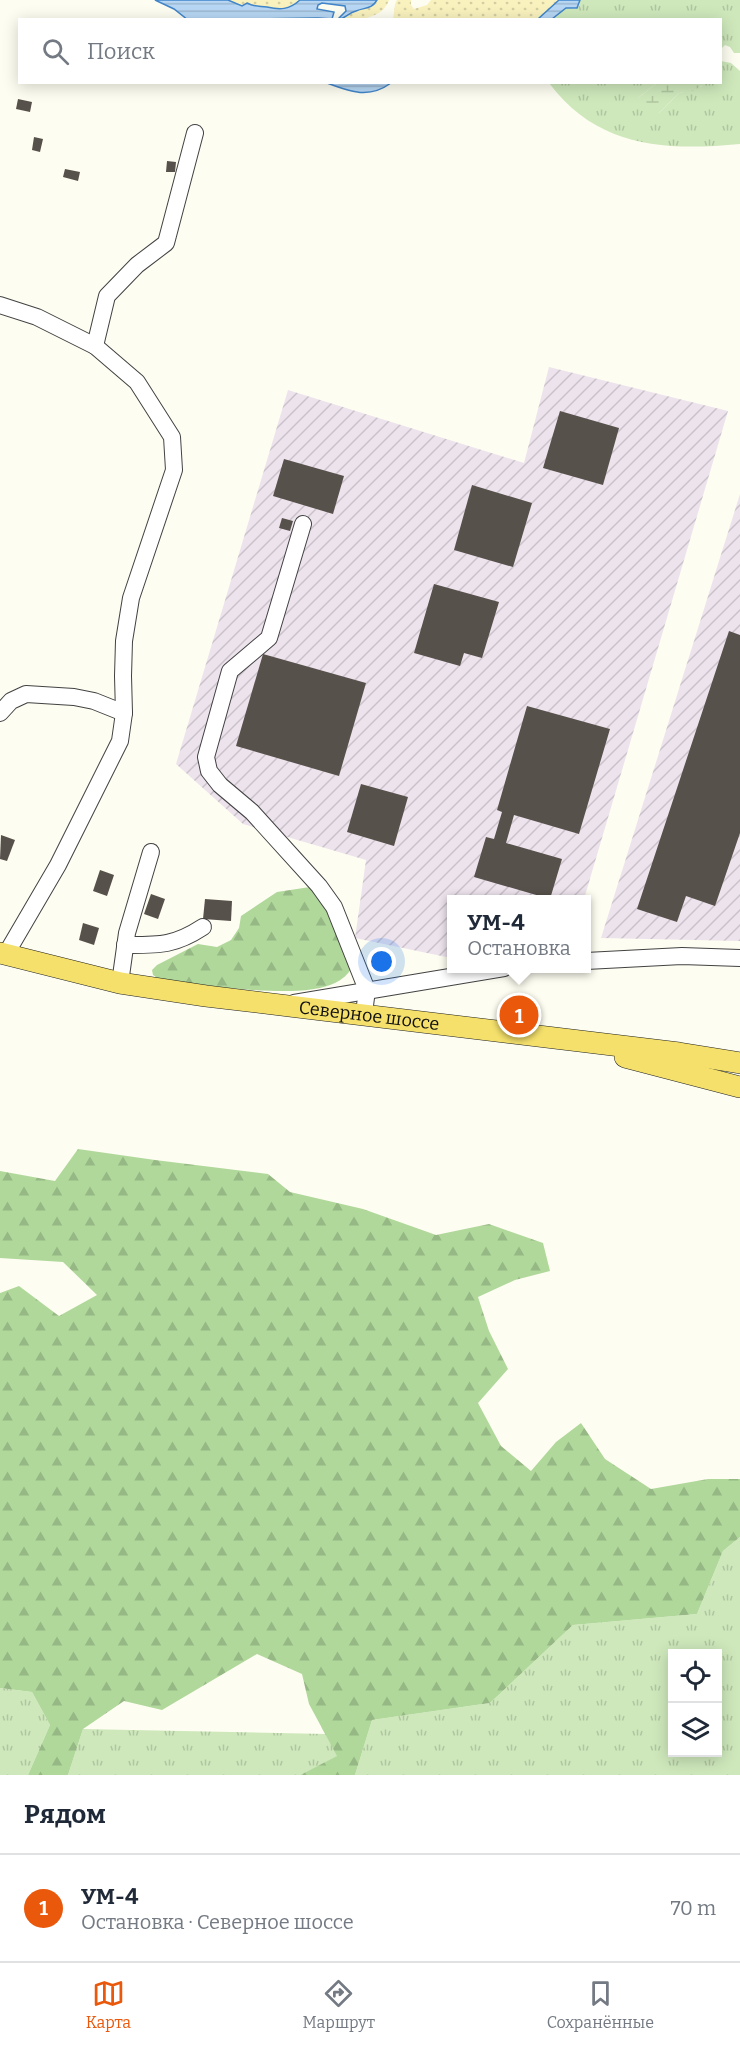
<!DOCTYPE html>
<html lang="ru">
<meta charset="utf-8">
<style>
:root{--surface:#fff;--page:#f2f2f3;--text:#1f2937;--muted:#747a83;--line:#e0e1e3;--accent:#ea580c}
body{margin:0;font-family:Bitter,serif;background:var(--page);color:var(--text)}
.controls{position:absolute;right:18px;bottom:18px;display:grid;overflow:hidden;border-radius:0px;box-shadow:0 3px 15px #0003}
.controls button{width:54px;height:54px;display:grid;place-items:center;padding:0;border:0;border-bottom:2px solid var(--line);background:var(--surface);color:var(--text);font:30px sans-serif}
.you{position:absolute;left:382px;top:962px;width:21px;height:21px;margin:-15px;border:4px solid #fff;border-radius:50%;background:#1a73e8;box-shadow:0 0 0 9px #1a73e833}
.badge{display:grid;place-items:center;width:39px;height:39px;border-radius:50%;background:var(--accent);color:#fff;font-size:20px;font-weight:700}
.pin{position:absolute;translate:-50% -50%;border:3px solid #fff;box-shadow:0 2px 6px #0006}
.popup{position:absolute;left:447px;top:895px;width:144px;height:78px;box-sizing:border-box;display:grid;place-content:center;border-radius:0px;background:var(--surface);filter:drop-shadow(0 2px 4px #0005);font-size:20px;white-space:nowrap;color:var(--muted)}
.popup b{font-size:22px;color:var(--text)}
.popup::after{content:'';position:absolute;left:50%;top:100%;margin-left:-12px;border:12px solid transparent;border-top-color:var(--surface)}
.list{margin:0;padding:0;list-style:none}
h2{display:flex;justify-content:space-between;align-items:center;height:78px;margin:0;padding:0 24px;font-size:26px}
h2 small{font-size:20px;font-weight:400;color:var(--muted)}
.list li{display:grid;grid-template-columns:39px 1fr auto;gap:18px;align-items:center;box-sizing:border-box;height:108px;padding:0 24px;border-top:2px solid var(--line)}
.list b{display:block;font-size:22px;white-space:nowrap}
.list p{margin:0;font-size:20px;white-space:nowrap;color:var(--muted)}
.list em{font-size:20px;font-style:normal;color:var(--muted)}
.icon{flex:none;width:33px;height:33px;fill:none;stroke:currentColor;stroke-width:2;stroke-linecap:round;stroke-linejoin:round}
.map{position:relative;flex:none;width:740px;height:1775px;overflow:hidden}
.search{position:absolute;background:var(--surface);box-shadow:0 3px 15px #0003;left:18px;right:18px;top:18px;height:66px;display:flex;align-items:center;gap:15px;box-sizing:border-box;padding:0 21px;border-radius:0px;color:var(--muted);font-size:22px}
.sheet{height:186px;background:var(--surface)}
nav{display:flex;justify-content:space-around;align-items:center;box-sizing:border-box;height:84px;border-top:2px solid var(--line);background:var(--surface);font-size:16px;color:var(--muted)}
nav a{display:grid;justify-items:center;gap:3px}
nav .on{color:var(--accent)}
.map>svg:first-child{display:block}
</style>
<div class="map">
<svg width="740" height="1775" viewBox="0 0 740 1775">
<defs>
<pattern id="industrial-furrows" width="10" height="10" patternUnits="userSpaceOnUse" patternTransform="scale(1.5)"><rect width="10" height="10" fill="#ede3ed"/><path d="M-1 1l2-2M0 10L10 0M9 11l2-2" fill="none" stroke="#cac2ca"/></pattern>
<pattern id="grass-tufts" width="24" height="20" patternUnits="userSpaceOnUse" patternTransform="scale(1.5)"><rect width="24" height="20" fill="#cee8bb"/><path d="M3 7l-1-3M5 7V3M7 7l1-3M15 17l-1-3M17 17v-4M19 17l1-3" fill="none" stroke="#b0c6a0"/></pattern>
<pattern id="forest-firs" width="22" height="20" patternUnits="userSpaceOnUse" patternTransform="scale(1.5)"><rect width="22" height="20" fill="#b0d89b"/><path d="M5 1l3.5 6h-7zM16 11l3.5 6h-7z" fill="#96b884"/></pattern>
<pattern id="wetland-marsh" width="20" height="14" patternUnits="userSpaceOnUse" patternTransform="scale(1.5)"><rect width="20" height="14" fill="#cee8bb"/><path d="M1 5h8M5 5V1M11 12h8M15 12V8" fill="none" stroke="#b0c6a0"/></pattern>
<pattern id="sand-dots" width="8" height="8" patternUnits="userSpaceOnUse" patternTransform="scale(1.5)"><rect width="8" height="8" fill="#f9f2be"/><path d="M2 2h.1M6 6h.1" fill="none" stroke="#d4cea2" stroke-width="1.8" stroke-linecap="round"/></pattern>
<pattern id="water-rules" width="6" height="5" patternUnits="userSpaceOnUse" patternTransform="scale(1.5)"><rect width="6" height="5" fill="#b7d7f4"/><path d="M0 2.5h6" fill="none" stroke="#9cb7d0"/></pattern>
</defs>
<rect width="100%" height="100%" fill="#fefdf1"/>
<!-- industrial -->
<g fill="url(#industrial-furrows)">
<path d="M549 367 728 411 584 899 452 900 451 958 355 938 366 860 243 824 176 764 288 390 524 463Z"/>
<path d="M740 494V941L601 938Z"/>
</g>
<!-- grass -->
<g fill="url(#grass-tufts)" fill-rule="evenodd">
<path d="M580 0H740V53H734L730 47 725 45 721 49 720 20H552L566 8 575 9 579 6Z"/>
<path d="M721 61 731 63 740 71V144C665 151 598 148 549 83H657L638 98 659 113 679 93 693 90 702 86 701 83 720 82Z"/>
<path d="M740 1537V1775H355L372 1720 490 1703 573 1625 697 1614 723 1551ZM672 1654H718V1752H672Z"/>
<path d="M0 1688 32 1692 50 1725 28 1775H0Z"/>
<path d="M83 1729 326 1734 338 1756 300 1775H68Z"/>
</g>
<!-- forest -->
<g fill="url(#forest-firs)">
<path d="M310 887 321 895 352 968C347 975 343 979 335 983 298 1001 203 984 160 980L153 975 152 970 157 965 198 944 217 947 231 940 239 928 241 916 277 892Z"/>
<path d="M78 1149 155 1160 268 1174 290 1192 363 1209 436 1235 489 1224 543 1243 550 1271 515 1280 478 1297 489 1331 508 1369 478 1403 501 1446 531 1471 556 1442 581 1423 605 1459 651 1489 708 1479H740V1537L723 1551 697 1614 573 1625 490 1703 372 1720 355 1775H300L337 1756 309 1704 302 1674 257 1654 162 1710 124 1701 83 1729 68 1775H28L50 1725 32 1692 0 1688V1293L19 1286 59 1316 97 1295 63 1262 0 1258V1171L55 1181Z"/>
</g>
<!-- wetland -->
<path fill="url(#wetland-marsh)" d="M657 83 701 82 703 85 693 91 679 93 659 113 646 112 639 107 638 98Z"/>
<!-- sand -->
<g fill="url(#sand-dots)">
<path d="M228 0H300C289 9 281 10 268 7 260 6 255 7 248 4L242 6Z"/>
<path d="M377 0H389C382 20 358 19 342 20L355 11 374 5Z"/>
<path d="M397 0H411V5L414 9 427 5 431 0H559L538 19 393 20 395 4Z"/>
</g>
<!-- water -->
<g fill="url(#water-rules)" stroke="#4085c9" stroke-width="1.5">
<path d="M155 0H228L242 6 247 3C254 7 259 6 267 7 280 10 289 10 300 0H377C371 10 365 7 356 11 348 13 345 19 338 19L346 11 345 6 322 3 318 5 317 9 334 12 332 19 318 18 188 20 174 9Z"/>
<path d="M559 0H580L577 8H566L552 19H538Z"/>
<path d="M327 83 391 82V83C369 99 351 92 327 83Z"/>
</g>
<!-- building -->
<g fill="#57514b">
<path d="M18 99 32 102 30 112 16 109Z"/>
<path d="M34 137 43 139 40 152 32 150Z"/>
<path d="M167 161 176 162 175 172H166Z"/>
<path d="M65 169 80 172 78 181 63 177Z"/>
<path d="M560 411 619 428 603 485 543 468Z"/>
<path d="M284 459 344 476 333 514 273 496Z"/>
<path d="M472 485 532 503 513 567 454 550Z"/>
<path d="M282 518 293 521 290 531 279 528Z"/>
<path d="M434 584 499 602 482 658 464 653 460 666 414 653Z"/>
<path d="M729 631 740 635V833L715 906 686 896 677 922 637 909Z"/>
<path d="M263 654 366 683 339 776 236 746Z"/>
<path d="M527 706 610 729 579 834 514 815 506 843 562 859 550 899 474 877 486 837 494 839 502 812 497 810Z"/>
<path d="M361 784 408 797 394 846 347 832Z"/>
<path d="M1 835 15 840 7 861 0 859Z"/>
<path d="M100 870 114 875 107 896 93 891Z"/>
<path d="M151 894 165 899 158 919 144 914Z"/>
<path d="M205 899 232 901 231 921 203 919Z"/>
<path d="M83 923 99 928 94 945 79 940Z"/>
</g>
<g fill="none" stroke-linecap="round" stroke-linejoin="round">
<defs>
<g id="minor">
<path d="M0 305 37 317 95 346 137 382 172 437 174 470 131 598 124 641 123 676 124 713 120 741 58 865 6 954"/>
<path d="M95 346 107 296 137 265 166 243 195 133"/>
<path d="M303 524 269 638 230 671 206 757 209 771 220 785 252 812 319 886 334 907 367 990 364 1013"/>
<path d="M0 713 11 701 26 694 74 697 94 701 124 713"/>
<path d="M125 945C159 945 174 946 203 927"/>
<path d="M586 961 682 956 740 958"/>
<path d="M120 983 127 933 151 852"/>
<path d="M294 1003 504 968"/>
</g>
<g id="major">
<path id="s1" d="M0 953 120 983 206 996 679 1053 740 1063"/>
<path d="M625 1057 740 1087"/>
</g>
</defs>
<!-- minor casing -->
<use href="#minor" stroke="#424242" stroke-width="18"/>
<!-- major casing -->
<use href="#major" stroke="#202020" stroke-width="22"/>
<!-- minor -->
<use href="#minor" stroke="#fff" stroke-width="16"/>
<!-- major -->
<use href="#major" stroke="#f4e06b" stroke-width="21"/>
</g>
<g text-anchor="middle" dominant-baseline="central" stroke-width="6" stroke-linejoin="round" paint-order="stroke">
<!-- street labels -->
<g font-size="18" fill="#0f0f0f" stroke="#fff">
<text stroke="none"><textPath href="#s1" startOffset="375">Северное шоссе</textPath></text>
</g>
</g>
</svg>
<div class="controls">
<button><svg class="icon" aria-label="locate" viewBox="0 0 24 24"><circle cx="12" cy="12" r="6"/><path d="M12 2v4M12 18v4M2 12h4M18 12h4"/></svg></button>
<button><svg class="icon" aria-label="layers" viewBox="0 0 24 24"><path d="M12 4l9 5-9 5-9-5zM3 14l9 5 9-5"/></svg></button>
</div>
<div class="you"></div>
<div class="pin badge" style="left:519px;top:1015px">1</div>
<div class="popup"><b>УМ-4</b>Остановка</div>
<div class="search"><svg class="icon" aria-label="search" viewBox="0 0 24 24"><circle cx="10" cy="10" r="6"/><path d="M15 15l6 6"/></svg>Поиск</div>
</div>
<section class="sheet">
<h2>Рядом<small></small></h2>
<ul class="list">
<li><span class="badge">1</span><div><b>УМ-4</b><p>Остановка · Северное шоссе</p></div><em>70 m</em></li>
</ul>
</section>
<nav>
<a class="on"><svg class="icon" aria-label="map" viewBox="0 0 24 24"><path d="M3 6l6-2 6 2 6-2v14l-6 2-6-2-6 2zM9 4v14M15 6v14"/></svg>Карта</a>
<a><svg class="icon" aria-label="directions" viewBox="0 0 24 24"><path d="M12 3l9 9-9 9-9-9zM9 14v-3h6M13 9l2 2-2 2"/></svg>Маршрут</a>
<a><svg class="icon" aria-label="saved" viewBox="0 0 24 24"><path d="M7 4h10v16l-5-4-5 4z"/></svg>Сохранённые</a>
</nav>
